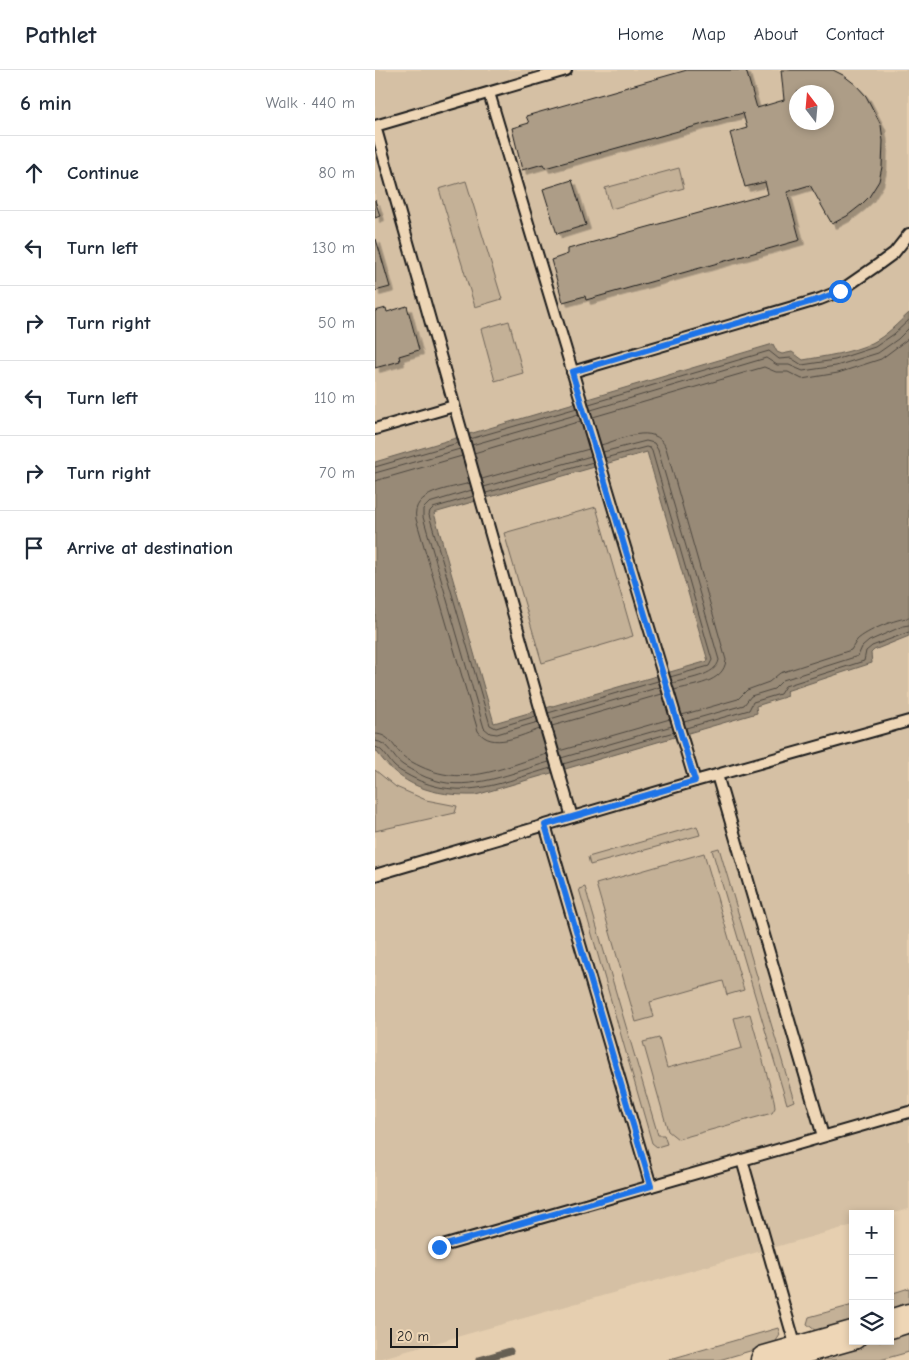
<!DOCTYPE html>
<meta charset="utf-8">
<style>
:root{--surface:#fff;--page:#f2f2f3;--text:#1f2937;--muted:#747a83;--line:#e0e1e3}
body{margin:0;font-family:"Comic Neue",sans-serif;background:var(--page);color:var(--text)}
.controls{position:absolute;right:15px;bottom:15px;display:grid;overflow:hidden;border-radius:0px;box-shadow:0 2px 8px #0003}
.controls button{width:45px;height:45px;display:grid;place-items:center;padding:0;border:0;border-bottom:1px solid var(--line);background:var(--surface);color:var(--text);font:25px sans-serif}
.compass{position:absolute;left:414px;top:15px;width:45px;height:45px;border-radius:50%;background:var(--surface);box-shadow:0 2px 8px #0003;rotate:344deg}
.scale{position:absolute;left:15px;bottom:12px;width:68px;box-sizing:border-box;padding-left:5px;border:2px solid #1c1c1c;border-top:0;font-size:14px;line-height:18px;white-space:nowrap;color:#1c1c1c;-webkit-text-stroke:4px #eed6b6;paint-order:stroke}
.stop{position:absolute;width:15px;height:15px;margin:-11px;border:4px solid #1a73e8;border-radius:50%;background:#fff}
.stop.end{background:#1a73e8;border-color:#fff;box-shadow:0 1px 5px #0008}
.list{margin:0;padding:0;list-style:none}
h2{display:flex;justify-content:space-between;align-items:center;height:65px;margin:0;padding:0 20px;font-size:21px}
h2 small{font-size:16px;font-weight:400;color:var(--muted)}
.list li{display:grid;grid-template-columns:32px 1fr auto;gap:15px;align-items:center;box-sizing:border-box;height:75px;padding:0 20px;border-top:1px solid var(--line)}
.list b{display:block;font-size:19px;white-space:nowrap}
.list em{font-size:16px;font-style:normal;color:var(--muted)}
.icon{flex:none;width:28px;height:28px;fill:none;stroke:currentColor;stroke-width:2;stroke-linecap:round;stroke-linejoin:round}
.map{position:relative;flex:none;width:534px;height:1290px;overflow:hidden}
header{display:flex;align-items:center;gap:30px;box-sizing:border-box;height:70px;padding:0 25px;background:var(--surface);border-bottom:1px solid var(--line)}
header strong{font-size:24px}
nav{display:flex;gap:28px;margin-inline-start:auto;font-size:18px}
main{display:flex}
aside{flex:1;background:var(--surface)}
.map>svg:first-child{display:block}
</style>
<header>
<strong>Pathlet</strong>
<nav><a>Home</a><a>Map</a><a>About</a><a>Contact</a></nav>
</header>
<main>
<aside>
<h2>6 min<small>Walk · 440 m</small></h2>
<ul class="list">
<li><svg class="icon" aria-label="ahead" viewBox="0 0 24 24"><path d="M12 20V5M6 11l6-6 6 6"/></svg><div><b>Continue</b></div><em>80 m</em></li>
<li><svg class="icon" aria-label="left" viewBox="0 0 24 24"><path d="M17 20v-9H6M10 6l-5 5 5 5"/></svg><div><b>Turn left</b></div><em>130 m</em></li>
<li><svg class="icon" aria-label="right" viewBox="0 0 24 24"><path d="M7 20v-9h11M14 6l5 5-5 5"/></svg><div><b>Turn right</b></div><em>50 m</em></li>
<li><svg class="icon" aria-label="left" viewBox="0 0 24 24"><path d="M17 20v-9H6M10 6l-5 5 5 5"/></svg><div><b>Turn left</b></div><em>110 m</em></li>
<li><svg class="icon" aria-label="right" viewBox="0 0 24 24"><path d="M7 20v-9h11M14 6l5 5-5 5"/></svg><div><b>Turn right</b></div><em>70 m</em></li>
<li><svg class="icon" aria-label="arrive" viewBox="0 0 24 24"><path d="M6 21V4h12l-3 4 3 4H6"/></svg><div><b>Arrive at destination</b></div></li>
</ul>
</aside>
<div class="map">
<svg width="534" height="1290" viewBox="0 0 534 1290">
<defs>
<filter id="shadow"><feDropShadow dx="4.5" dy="4.5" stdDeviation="0" flood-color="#0004"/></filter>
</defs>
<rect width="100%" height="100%" fill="#e6cfb0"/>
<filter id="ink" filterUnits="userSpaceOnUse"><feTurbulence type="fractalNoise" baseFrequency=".02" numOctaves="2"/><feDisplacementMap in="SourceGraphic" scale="10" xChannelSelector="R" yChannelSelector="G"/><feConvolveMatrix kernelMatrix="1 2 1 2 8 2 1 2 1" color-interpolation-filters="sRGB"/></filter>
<g filter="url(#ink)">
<!-- built -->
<path fill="#d5c0a4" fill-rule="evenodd" d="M0 0H534V1139L515 1144H478V1155L0 1290ZM422 22H452V52H422Z"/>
<!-- green -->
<g fill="#c4b197" stroke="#70665a">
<path d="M304 98 309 118 236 139 230 118Z"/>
<path d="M91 111 127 229 100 237 64 119Z"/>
<path d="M134 251 148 303 120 311 106 259Z"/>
<path d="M221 437 258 566 167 593 129 463Z"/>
<path d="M0 700 21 717 51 730 82 736 80 743 0 761Z"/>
<path d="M322 756 325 765 215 795 213 787Z"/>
<path d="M344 778 419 1031 412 1034 337 780Z"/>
<path d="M329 783 369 920 352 925 348 911 275 932 279 947 261 952 221 814Z"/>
<path d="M210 817 283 1065H289L292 1074 282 1077 277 1073 204 819Z"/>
<path d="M375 944 399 1030 400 1038 397 1043 303 1069 293 1061 268 972 284 968 292 998 367 978 359 948Z"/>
<path d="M534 1218V1234L515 1239V1224Z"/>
<path d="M478 1235V1250L441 1261 432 1254 434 1247Z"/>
<path d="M403 1258 405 1265 399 1274 344 1290H292Z"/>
<path d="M534 1258V1282L505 1290H422L487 1271H515V1263Z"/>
</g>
<!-- water -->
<path fill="#988a77" stroke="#665e53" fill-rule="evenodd" d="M534 243V566L499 580 496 583 497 593 411 621 413 626 381 636 382 643 101 725C58 726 25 717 0 679V392L398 274 402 282 407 284 417 282 428 290C451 286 476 283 497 273 511 266 523 253 534 243ZM272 382 333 591 119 653 59 443Z"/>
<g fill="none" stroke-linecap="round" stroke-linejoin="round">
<!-- shore -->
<g stroke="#4e4840" stroke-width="1">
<path d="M214 334 394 281 404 289 416 288 427 295 460 290 500 277 519 264 534 250"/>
<path d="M216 340 391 288 402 295H414L428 301 461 296 503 283 523 269 534 258"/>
<path d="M218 347 389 297 401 302H413L427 309 463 303 506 289 534 268"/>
<path d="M95 369 202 338"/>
<path d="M97 375 204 344"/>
<path d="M226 375C245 370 280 351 291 378L351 590C349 613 318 615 299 620"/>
<path d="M228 382 271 371 279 373 283 380 344 590C341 606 311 609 297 613"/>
<path d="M99 383 206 351"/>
<path d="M230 388 271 377 275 378 277 381 337 590 334 596 295 607"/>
<path d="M0 397 83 373"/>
<path d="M0 403 85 379"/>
<path d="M107 409 214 379"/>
<path d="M0 411 87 386"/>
<path d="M95 413C75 419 36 421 41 449L103 661C117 681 146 665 165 659"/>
<path d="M109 417 216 386"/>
<path d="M97 420 54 433 48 439V447L109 658 115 663 122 664 163 652"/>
<path d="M111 423 218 392"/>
<path d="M99 426 58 438 55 441 54 445 115 655 121 658 161 646"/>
<path d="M173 643 283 611"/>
<path d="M307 645 363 629 372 620 394 612 405 603 476 580C478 577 480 573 482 570 491 561 522 548 534 548"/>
<path d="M175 649 285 617"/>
<path d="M309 652 369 635 376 626 399 619 408 610 483 586 487 577 494 571 528 556 534 555"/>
<path d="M177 656 287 624"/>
<path d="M311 658 374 640 378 632 405 624 410 616 489 591 491 581 497 576 534 562"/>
<path d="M0 664C17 664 19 681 32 689 83 721 120 700 172 684"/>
<path d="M0 671C14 672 17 688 28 695 38 701 48 707 59 710 95 722 139 702 174 692"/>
<path d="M0 677C8 678 13 690 19 696 22 699 27 702 31 704 83 734 124 713 176 698"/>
<path d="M184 681 295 649"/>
<path d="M186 688 297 656"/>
<path d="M188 694 299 662"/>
</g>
<!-- stream -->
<path stroke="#665e53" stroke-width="7" d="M104 1290 135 1281"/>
</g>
<!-- building -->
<g fill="#ad9d87" stroke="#1c1c1c" fill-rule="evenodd" filter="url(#shadow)">
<path d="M312 0H371L382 38 409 30 406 0H458L468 5 481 15 491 26 506 55 508 71 507 97 504 111 494 127 486 135 472 146 457 154 435 115 412 122 425 170 211 230 210 226 188 232 176 190 193 184V179L393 124 390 112 370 117 355 63 372 58 368 43 170 98 168 94 147 100 137 58 154 53 151 46ZM422 22H452V52H422Z"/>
<path d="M197 110 211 155 182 164 168 119Z"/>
<path d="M0 130 5 146 0 148Z"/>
<path d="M0 169H1L15 217 0 221Z"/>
<path d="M32 236 44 280 24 286 25 291 0 298V241L11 238 12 242Z"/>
</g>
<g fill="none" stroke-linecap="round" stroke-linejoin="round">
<defs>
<g id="lane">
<path d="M114 23 320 711"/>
<path d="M0 56 164 634 197 747"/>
<path d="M0 56 191 0"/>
<path d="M197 302 445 229 465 221 504 194 519 183 534 164"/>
<path d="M0 359 79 336"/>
<path d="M342 705 448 1066"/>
<path d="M170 755 276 1116"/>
<path d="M0 805 320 711 534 651"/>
<path d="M367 1090 422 1281"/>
<path d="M64 1177 534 1042"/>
</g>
<g id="secondary">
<path d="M515 1254 534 1248"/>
<path d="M390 1290 478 1265"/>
</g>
</defs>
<!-- lane casing -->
<use href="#lane" stroke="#1c1c1c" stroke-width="14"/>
<!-- secondary casing -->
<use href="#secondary" stroke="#1c1c1c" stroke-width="31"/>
<!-- lane -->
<use href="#lane" stroke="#eed6b6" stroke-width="10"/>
<!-- secondary -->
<use href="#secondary" stroke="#eed6b6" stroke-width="28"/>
</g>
</g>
<g fill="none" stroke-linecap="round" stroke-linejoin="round" filter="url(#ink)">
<!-- route -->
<path stroke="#1a73e8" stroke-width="6" d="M64 1177 276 1116 170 755 320 711 197 302 445 229 465 221"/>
</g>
</svg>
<div class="controls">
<button>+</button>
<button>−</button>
<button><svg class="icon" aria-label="layers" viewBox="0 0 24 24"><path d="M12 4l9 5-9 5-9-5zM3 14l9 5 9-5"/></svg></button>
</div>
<svg class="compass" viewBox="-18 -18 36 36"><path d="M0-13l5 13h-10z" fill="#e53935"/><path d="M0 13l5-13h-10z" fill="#747a83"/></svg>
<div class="scale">20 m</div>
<div class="stop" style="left:465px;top:221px"></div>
<div class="stop end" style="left:64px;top:1177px"></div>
</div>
</main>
